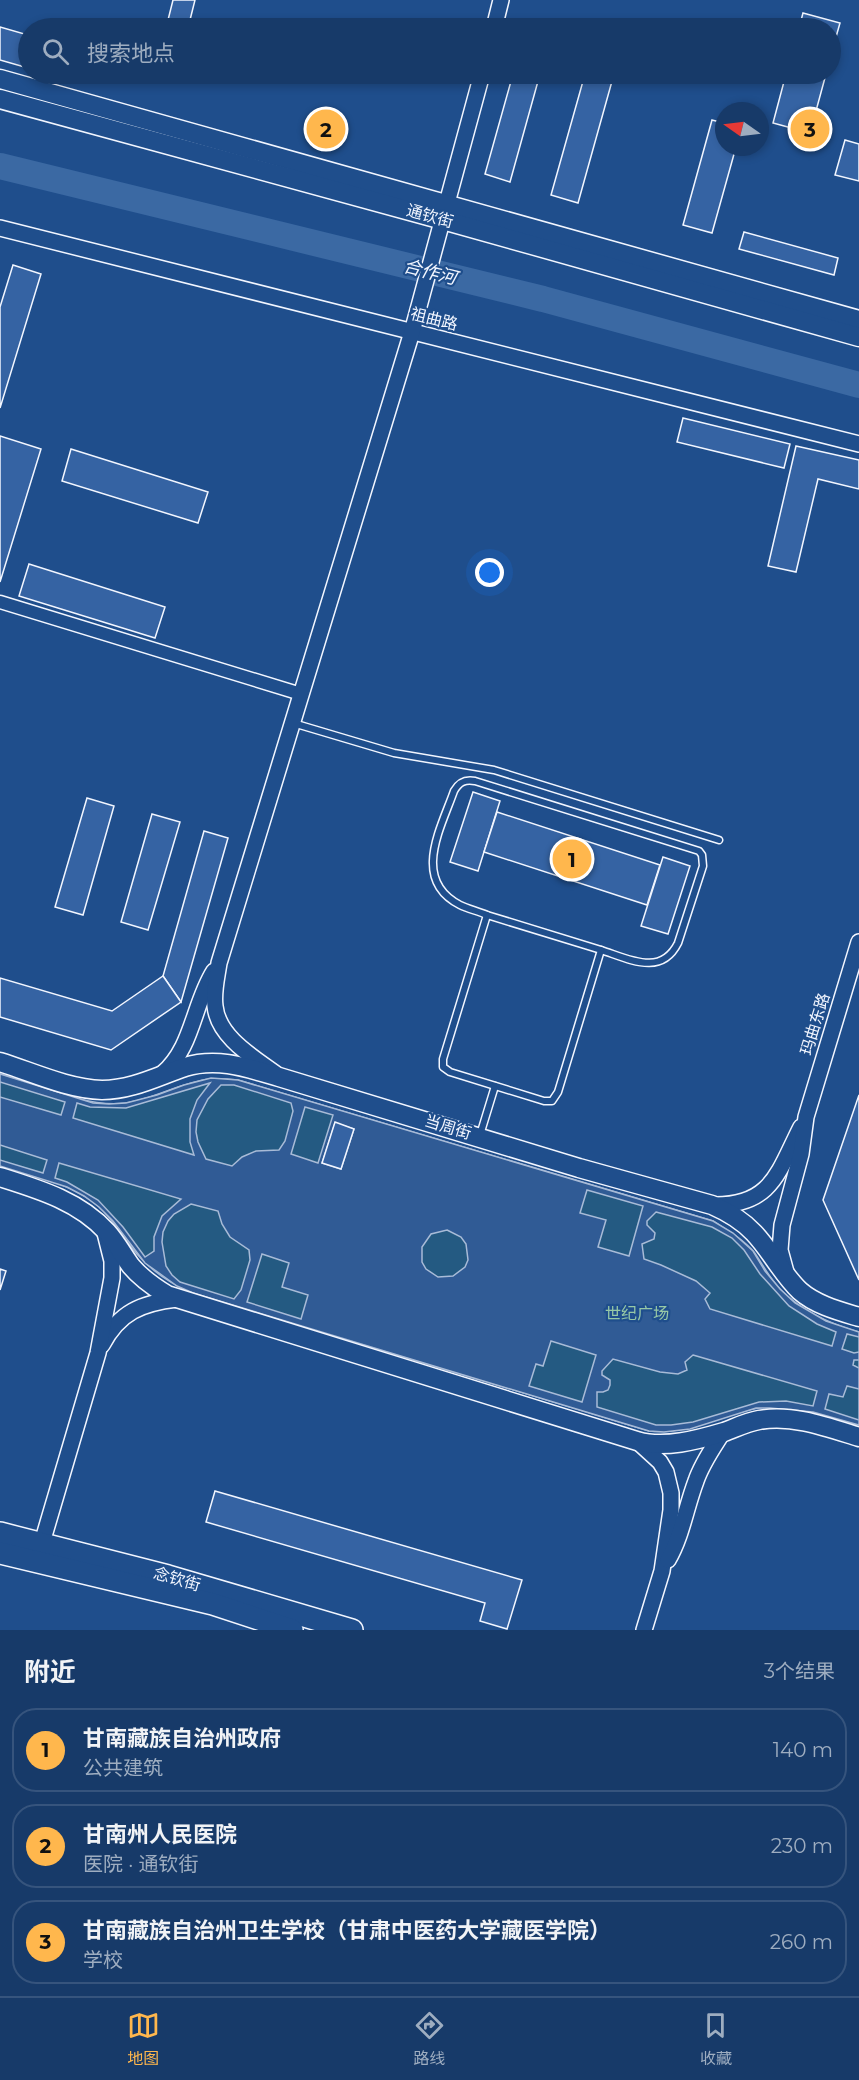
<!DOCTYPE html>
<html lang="zh">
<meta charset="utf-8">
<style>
:root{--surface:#173a69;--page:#244571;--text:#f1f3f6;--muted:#9eadc0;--line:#36547d;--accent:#ffb74d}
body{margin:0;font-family:Montserrat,"Noto Sans SC",sans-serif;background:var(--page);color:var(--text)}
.compass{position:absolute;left:715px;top:102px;width:54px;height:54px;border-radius:50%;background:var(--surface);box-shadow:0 3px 9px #0003;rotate:284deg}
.you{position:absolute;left:490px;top:573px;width:21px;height:21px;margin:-15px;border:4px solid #fff;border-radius:50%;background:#1a73e8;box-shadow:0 0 0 9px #1a73e833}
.badge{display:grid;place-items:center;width:39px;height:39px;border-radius:50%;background:var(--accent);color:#111;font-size:20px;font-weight:700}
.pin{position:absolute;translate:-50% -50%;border:3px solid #fff;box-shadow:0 2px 6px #0006}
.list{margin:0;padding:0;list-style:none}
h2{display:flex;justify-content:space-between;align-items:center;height:78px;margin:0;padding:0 24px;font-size:26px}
h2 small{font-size:20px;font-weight:400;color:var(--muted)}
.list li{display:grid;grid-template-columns:39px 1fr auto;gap:18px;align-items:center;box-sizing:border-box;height:84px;margin:0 12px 12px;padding:0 12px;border:2px solid var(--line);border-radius:24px}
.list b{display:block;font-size:22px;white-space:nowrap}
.list p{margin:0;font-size:20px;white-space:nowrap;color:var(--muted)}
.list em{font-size:20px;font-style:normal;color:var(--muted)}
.icon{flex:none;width:33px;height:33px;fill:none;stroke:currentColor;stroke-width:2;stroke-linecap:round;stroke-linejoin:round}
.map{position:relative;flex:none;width:859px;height:1630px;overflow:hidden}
.search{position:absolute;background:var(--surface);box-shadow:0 3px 9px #0003;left:18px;right:18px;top:18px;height:66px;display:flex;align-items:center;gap:15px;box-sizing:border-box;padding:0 21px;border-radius:33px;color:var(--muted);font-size:22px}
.sheet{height:366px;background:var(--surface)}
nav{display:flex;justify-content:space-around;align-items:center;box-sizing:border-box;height:84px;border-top:2px solid var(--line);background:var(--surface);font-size:16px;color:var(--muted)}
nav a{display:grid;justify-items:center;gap:3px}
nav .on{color:var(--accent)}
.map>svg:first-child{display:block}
</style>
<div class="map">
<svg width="859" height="1630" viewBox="0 0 859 1630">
<rect width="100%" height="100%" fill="#1f4e8c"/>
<!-- green -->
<path fill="#245a82" stroke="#a8bbd7" stroke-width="1.5" d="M0 1074C36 1085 88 1108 125 1103 155 1099 181 1082 210 1079 219 1078 229 1079 238 1080L713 1221C727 1230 743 1239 754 1252 763 1265 770 1279 781 1290 803 1312 830 1324 859 1332V1425C826 1416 788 1401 753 1409 717 1417 687 1435 649 1431L193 1293C171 1284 152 1272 136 1253 123 1238 114 1220 98 1206 72 1183 33 1176 0 1166Z"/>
<!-- parking -->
<path fill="#305b95" stroke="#a8bbd7" stroke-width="1.5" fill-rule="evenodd" d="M0 1074 93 1103 109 1104 126 1103 157 1095 184 1085 211 1078 238 1080 713 1221 733 1233 753 1251 765 1271 780 1289 795 1303 826 1321 859 1332V1337L847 1334 842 1349 854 1353 859 1352V1360H854L853 1365 859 1368V1389L847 1386 843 1397 829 1394 825 1409 859 1420V1425L813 1412 770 1408H756L690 1429 664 1432 649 1431 193 1293 177 1286 145 1263 113 1221 99 1207 84 1196 67 1187 0 1166V1160L43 1173 47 1160 0 1145V1097L61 1115 65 1102 0 1082ZM210 1083 197 1100 190 1119V1142L194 1155 73 1118 77 1103 90 1107 126 1108ZM221 1085H234L291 1103 293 1111 285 1141 279 1150 256 1151 242 1157 232 1166 206 1159 198 1142 196 1132 197 1120 208 1099ZM305 1107 333 1115 318 1163 291 1154ZM335 1123 354 1129 341 1169 322 1163ZM59 1163 181 1199 162 1216 154 1237V1251L145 1257 123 1227 98 1200 67 1182 55 1178ZM587 1190 643 1206 629 1256 598 1247 606 1220 580 1213ZM191 1204 218 1211 222 1224 230 1237 249 1250 250 1260 241 1290 234 1299 180 1282 172 1275 166 1266 162 1242 163 1232 168 1221 174 1214ZM656 1212 712 1227 732 1238 744 1250 760 1274 789 1306 817 1324 836 1332 832 1346 710 1309 705 1299 710 1293 696 1281 661 1265 644 1259 642 1244 654 1239 655 1233 647 1225V1221ZM447 1230 461 1237 466 1244 468 1260 465 1267 453 1276 438 1277 426 1269 422 1262V1247L431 1234ZM262 1254 289 1263 282 1287 308 1295 301 1319 247 1302ZM551 1341 596 1355 582 1402 529 1386 536 1364 543 1366ZM693 1355 817 1391 813 1406 786 1401 759 1402 693 1422 671 1425H656L597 1407V1392H603L608 1390 610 1385V1380L602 1375V1371L613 1359 660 1372 678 1374 687 1370 685 1362Z"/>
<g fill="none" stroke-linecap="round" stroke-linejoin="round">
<!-- river -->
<path stroke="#3b69a3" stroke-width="26" d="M0 166 543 299 859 385"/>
</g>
<!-- building -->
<g fill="#3563a3" stroke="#f2f6ff" stroke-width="1.5">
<path d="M173 0H195L188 28H166Z"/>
<path d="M803 13 840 23 830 58V28H799Z"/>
<path d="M0 27 28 35V68L0 60Z"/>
<path d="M513 74H540L510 182 485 174Z"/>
<path d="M585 74H614L578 203 551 195Z"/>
<path d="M786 74H826L810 133 773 123Z"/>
<path d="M712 120 724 123V147H736L712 233 683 225Z"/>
<path d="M845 140 859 144V181L835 175Z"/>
<path d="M744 232 838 258 834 275 739 249Z"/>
<path d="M13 265 41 274 0 408V307Z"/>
<path d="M683 418 790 444 784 468 677 442Z"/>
<path d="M0 436 41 449 0 582Z"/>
<path d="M796 446 859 460V489L818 479 796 572 768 566Z"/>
<path d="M71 449 208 492 198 523 62 481Z"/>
<path d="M29 564 165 607 155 638 19 596Z"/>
<path d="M473 792 500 801 478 871 450 862Z"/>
<path d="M87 798 114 806 83 915 55 907Z"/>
<path d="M497 812 660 865 647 905 484 852Z"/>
<path d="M152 814 180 822 148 930 121 922Z"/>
<path d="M204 831 228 838 181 1002 163 976Z"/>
<path d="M663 857 690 866 668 934 641 926Z"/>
<path d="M163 976 181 1002 111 1050 0 1017V978L112 1011Z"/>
<path d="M859 1095V1280L823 1200Z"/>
<path d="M335 1122 354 1129 341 1169 322 1163Z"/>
<path d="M0 1269 6 1271 0 1290Z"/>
<path d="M215 1491 522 1580 507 1629 480 1621 485 1603 206 1522Z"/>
</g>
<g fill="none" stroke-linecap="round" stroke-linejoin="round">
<defs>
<g id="service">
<path d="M293 723 394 753 494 770 719 840"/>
<path d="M487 915C478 911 468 909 460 905 411 880 441 828 454 791 459 782 465 779 475 781L699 851 702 855 703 866 678 943C661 977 629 959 601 950"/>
<path d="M487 915 601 950 558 1092 552 1101H544L450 1072 443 1067V1059Z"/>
<path d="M480 1135 495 1086"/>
</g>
<path id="minor" d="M0 602 301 694"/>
<g id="tertiary">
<path d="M494 28 501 0"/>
<path d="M0 228 859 444"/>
<path d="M162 1074C193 1048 193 1004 214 971"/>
<path d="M276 1074C253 1057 218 1037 215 1006 213 992 217 977 219 963L412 332 482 74"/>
<path d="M713 1205C772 1206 778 1172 801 1127"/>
<path d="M786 1272 780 1250 782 1225 801 1154 806 1117 859 942"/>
<path d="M102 1345C119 1312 142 1303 177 1299"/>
<path d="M637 1441 660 1462 666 1472 671 1493V1510L662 1571 644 1630"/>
<path d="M39 1553 98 1353 112 1278V1261L105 1233"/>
<path d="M668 1560C682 1536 686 1507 696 1481 702 1463 713 1448 723 1432"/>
</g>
<g id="secondary">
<path d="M0 79 859 320"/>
<path d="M0 99 443 220 859 337"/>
<path d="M0 1062C32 1072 68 1089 102 1090 132 1090 158 1076 185 1067 218 1057 248 1068 279 1077L579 1168 712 1205C728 1212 742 1220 754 1233 771 1251 782 1274 800 1291 816 1305 839 1311 859 1317"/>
<path d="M0 1177C38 1189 79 1201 107 1232 116 1242 123 1255 131 1266 141 1278 154 1287 167 1295L637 1441C664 1449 697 1440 724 1432 735 1428 747 1422 759 1420 793 1414 827 1427 859 1437"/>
</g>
<g id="trunk">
<path d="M0 1533 168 1576 352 1630"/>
<path d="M0 1553 213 1604 292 1630"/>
</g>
</defs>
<!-- service casing -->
<use href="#service" stroke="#f2f6ff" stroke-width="9"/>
<!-- minor casing -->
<use href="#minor" stroke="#f2f6ff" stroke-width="15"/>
<!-- tertiary casing -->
<use href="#tertiary" stroke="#f2f6ff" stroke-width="18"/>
<!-- secondary casing -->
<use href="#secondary" stroke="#f2f6ff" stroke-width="21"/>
<!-- trunk casing -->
<use href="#trunk" stroke="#f2f6ff" stroke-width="24"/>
<!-- service -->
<use href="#service" stroke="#1f4e8c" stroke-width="6"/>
<!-- minor -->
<use href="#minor" stroke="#1f4e8c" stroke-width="12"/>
<!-- tertiary -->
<use href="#tertiary" stroke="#1f4e8c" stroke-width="15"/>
<!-- secondary -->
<use href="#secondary" stroke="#1f4e8c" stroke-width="18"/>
<!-- trunk -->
<use href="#trunk" stroke="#1f4e8c" stroke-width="21"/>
</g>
<g text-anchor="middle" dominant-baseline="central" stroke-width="4.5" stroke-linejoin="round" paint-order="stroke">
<!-- street labels -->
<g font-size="16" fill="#f2f6ff" stroke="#1f4e8c">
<text transform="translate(430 216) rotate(15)">通钦街</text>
<text transform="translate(434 319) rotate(14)">祖曲路</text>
<text transform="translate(815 1024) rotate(-73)">玛曲东路</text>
<text transform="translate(448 1127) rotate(17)">当周街</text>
<text transform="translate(177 1579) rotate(16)">念钦街</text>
</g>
<!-- park labels -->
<g font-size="16" fill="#97c8a6" stroke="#1f4e8c">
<text x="637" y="1313">世纪广场</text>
</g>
<!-- water labels -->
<g font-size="18" font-style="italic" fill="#f2f6ff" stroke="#1f4e8c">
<text transform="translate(430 272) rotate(14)">合作河</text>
</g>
</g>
</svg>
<svg class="compass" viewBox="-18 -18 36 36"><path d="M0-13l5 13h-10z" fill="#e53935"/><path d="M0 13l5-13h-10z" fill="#9eadc0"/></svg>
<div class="you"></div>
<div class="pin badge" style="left:572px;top:859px">1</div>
<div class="pin badge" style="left:326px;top:129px">2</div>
<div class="pin badge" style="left:810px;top:129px">3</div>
<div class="search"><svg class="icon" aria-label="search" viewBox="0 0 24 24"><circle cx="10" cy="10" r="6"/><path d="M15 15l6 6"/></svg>搜索地点</div>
</div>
<section class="sheet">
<h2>附近<small>3个结果</small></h2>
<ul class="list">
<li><span class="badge">1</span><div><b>甘南藏族自治州政府</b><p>公共建筑</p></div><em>140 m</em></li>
<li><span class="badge">2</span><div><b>甘南州人民医院</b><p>医院 · 通钦街</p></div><em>230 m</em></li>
<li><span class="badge">3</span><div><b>甘南藏族自治州卫生学校（甘肃中医药大学藏医学院）</b><p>学校</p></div><em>260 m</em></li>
</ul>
</section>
<nav>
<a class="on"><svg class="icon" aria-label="map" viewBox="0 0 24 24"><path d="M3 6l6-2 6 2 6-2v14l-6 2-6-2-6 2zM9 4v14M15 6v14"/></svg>地图</a>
<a><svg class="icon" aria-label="directions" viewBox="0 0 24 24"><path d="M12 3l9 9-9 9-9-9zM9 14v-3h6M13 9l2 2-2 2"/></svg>路线</a>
<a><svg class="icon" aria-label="saved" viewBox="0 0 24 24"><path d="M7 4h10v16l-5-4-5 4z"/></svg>收藏</a>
</nav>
